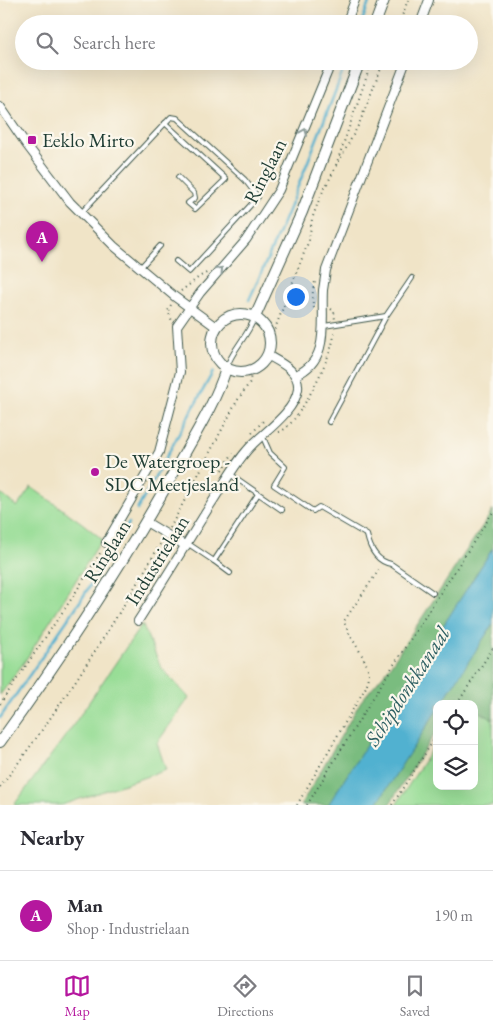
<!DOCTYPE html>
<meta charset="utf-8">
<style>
:root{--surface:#fff;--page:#f2f2f3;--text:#2b2b33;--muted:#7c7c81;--line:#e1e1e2;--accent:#b5179e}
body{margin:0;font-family:"EB Garamond",serif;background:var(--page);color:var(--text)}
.controls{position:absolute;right:15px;bottom:15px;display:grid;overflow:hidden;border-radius:10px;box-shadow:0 5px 20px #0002}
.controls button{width:45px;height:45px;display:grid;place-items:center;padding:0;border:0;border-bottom:1px solid var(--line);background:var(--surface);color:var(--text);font:25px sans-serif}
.you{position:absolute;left:295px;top:296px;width:18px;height:18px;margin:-12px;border:4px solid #fff;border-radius:50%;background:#1a73e8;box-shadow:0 0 0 8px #1a73e833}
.badge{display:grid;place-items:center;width:32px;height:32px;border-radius:50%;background:var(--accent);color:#fff;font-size:16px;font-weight:700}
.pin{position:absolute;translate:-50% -41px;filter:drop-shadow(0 1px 2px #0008)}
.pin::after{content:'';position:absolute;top:26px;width:18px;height:15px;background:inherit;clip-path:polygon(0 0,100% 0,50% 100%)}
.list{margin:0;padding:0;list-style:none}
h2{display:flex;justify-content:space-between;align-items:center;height:65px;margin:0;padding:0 20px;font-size:21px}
h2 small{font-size:16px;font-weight:400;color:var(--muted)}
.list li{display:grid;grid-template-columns:32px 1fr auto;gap:15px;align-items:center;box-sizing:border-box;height:90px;padding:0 20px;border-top:1px solid var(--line)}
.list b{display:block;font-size:19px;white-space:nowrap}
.list p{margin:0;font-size:16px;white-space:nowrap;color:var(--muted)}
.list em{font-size:16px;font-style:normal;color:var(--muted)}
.icon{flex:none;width:28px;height:28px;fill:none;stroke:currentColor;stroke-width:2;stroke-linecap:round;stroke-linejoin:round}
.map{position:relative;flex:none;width:493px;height:805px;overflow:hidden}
.search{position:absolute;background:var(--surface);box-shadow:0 5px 20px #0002;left:15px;right:15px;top:15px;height:55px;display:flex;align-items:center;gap:12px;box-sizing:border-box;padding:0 18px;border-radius:28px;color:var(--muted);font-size:19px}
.sheet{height:155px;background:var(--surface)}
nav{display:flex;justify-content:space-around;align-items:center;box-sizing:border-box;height:70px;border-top:1px solid var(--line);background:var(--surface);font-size:14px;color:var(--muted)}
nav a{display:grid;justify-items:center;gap:2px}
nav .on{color:var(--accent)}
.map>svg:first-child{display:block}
</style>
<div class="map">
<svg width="493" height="805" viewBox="0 0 493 805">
<rect width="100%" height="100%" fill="#fbf7ec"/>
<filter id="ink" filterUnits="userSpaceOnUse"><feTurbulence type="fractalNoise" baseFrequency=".02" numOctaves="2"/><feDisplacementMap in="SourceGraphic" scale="10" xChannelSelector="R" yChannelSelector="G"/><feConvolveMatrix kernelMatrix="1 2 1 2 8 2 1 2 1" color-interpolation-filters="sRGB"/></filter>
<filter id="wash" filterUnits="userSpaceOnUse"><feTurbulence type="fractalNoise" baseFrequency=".0096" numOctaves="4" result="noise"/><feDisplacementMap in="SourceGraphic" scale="20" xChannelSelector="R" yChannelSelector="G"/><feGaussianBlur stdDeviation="1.12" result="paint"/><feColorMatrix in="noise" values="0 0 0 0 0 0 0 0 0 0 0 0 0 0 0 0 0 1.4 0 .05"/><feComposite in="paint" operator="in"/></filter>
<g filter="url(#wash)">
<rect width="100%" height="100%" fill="#f0e4c7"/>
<!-- green -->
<g fill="#98dd96" stroke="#5c8d65">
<path d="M31 487 82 523 102 539 25 661 0 695V493L17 507Z"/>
<path d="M142 624 161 667 189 698 157 743 166 770 62 805H14L72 727Z"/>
<path d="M474 708 492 719 493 718V805H396L437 741V786H474Z"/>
</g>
<!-- forest -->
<g fill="#7abc7f" stroke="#4c7c5a">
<path d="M493 510V548L328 805H301L361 701 388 669Z"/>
<path d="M493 624V718L492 719 474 708V704H468L458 697 454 704H441Z"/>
<path d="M437 710V730L389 805H376Z"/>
</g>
<!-- water -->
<path fill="#51b1d0" stroke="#387782" d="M493 548V624L441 704H437V710L376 805H328Z"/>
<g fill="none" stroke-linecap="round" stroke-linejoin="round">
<!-- stream -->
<g stroke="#51b1d0" stroke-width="2.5">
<path d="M361 24 370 0"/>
<path d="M249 300C285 222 316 142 347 61"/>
<path d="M137 510 213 372"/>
<path d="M0 718 81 600 129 523"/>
</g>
</g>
</g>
<g filter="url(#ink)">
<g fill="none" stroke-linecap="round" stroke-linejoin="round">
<defs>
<g id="service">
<path d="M165 123 226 179 195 209 188 203 195 198 194 193 178 177"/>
<path d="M81 213 171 117 177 118 245 180 258 197 189 272 176 261"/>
<path d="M140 268 160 246"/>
<path d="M324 326 386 316 412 278"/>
<path d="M226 369C232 350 247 337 254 319"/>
<path d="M329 422 386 316"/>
<path d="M263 437 270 453 285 467 274 485 313 511 319 507 367 535C370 549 376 561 391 564L433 593"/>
<path d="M230 474 282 510"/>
<path d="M187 543 214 561"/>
<path d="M230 573 214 561 258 494"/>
</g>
<g id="minor">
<path d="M346 24 355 0"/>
<path d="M420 24 429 0"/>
<path d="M0 106 26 144 70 202 114 246 175 297 216 327"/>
<path d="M296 375C331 360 321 321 323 290 324 284 325 277 326 270L406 61"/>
<path d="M146 522 186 546"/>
<path d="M106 543 159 452 180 372 177 326 200 293 246 240 279 190 332 61"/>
<path d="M138 621C163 582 187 543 211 504 223 486 237 459 253 444 267 430 295 411 298 389 300 371 281 363 267 355"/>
</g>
<g id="secondary">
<path d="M375 24 384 0"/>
<circle cx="241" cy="343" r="29"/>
<path d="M255 317 302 212 360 61"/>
<path d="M0 742C62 656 121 567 173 474 191 441 215 404 226 369"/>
</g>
</defs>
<!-- service casing -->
<use href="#service" stroke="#3e564a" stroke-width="6"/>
<!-- minor casing -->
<use href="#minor" stroke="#3e564a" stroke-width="10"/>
<!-- secondary casing -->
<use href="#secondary" stroke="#3e564a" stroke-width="12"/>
<!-- path -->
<g stroke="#3e564a" stroke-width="2" stroke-dasharray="1 4" stroke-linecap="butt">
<path d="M399 24 408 0"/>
<path d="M336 165 372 61"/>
<path d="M181 291 199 277 208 272"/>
<path d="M171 305 168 311 172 321"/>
<path d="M314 308C311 300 313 287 316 279"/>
<path d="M331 309 334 311 335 320"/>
<path d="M273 334 309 240 312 219 320 197 359 124 384 61"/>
<path d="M279 432C297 427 325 367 331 348 333 342 334 336 335 329"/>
<path d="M252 433 264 420 266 421"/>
<path d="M222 470 233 453"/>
<path d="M170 528 237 401 250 382 251 371"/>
<path d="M0 704 72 598 102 550"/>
<path d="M457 704 493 648"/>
<path d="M0 787C60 709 113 625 162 541"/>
<path d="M297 805 366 687C367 683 369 679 369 675 368 658 349 639 344 621L381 567"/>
<path d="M307 805 384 680 493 512"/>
<path d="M392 805 437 735"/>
</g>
<!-- service -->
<use href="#service" stroke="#fff" stroke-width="4"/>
<!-- minor -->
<use href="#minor" stroke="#fff" stroke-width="8"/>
<!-- secondary -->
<use href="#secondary" stroke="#fff" stroke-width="10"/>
</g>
<!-- one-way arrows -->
<defs><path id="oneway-chevron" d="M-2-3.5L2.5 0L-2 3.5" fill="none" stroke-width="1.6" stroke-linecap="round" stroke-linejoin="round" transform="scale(1.25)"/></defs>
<g stroke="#8f9e9a">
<use href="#oneway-chevron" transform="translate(304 132) rotate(-67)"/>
<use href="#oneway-chevron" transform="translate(220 270) rotate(-48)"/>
</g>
</g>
<!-- markers -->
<g fill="#b5179e" stroke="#fbf7ec" stroke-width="2">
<rect x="27" y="135" width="10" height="10" rx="2.5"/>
<circle cx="95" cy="472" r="5"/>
</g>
<g text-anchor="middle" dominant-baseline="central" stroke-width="4.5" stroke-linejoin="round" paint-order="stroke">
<!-- poi labels -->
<g font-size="20" fill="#1f3d34" stroke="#fbf7ec" text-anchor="start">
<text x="42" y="140">Eeklo Mirto</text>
<text x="105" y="461">De Watergroep -<tspan x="105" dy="23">SDC Meetjesland</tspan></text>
</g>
<!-- street labels -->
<g font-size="20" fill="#1f3d34" stroke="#fbf7ec">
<text transform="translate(265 171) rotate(-63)">Ringlaan</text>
<text transform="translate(107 551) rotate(-58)">Ringlaan</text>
<text transform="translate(157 560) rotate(-58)">Industrielaan</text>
</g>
<!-- water labels -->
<g font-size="21" font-style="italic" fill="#2e6063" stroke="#fbf7ec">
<text transform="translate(407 686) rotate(-57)">Schipdonkkanaal</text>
</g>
</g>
</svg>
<div class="controls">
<button><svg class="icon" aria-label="locate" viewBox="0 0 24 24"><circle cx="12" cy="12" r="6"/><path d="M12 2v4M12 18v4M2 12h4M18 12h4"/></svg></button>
<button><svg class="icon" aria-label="layers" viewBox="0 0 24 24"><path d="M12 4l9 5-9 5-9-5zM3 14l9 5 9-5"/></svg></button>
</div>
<div class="you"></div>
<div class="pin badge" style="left:42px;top:262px">A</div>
<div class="search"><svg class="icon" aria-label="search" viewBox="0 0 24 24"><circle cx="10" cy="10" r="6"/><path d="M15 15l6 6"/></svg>Search here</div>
</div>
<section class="sheet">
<h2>Nearby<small></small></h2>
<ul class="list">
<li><span class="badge">A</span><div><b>Man</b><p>Shop · Industrielaan</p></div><em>190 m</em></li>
</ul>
</section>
<nav>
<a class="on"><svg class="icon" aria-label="map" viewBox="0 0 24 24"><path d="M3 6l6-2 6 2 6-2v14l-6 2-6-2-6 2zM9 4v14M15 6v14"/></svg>Map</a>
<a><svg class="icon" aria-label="directions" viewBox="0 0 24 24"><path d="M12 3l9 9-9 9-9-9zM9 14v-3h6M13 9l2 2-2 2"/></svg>Directions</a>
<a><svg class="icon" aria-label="saved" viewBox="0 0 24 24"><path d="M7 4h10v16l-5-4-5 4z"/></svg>Saved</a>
</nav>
